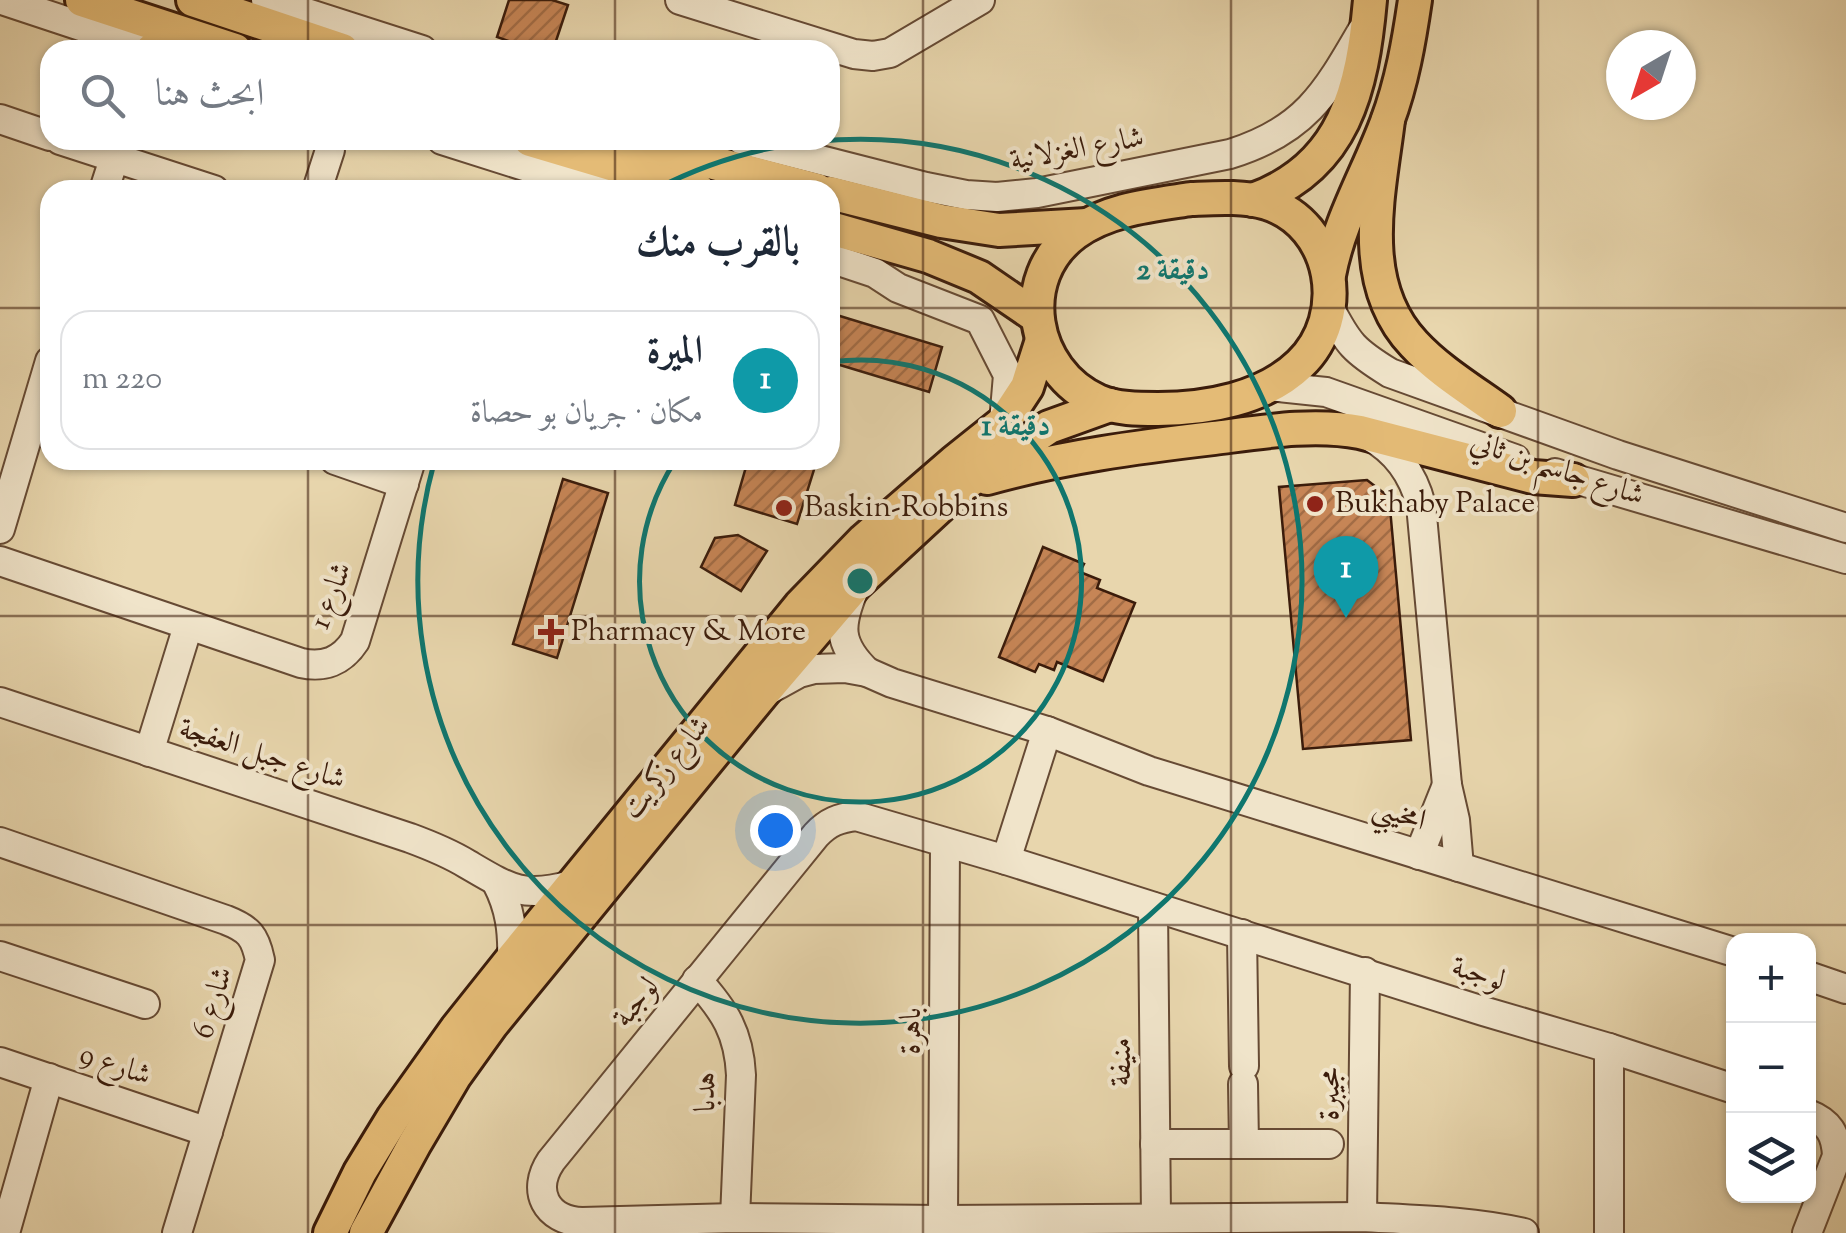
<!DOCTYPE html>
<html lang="ar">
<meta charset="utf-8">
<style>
:root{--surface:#fff;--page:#f6f6f7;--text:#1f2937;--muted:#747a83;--line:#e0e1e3;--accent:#8f2418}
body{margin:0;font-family:"Sorts Mill Goudy",Amiri,serif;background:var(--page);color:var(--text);direction:rtl}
.controls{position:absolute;right:30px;bottom:30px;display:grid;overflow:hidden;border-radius:20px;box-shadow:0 2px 8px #0004}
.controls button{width:90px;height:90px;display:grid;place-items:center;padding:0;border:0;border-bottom:2px solid var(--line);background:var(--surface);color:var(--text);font:50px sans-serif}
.compass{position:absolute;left:1606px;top:30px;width:90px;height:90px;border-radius:50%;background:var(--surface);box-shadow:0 2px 8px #0004;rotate:219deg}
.you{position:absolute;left:775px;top:830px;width:35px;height:35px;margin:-25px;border:8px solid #fff;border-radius:50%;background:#1a73e8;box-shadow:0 0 0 15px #1a73e833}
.badge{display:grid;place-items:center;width:65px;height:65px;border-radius:50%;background:var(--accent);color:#fff;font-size:32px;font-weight:700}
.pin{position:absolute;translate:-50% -82px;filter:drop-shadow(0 2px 5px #0008)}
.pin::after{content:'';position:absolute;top:52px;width:35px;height:30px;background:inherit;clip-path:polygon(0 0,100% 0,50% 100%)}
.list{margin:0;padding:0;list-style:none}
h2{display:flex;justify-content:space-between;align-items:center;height:130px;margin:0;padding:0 40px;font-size:42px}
h2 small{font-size:32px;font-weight:400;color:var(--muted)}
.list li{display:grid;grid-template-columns:65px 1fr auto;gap:30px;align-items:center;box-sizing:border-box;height:140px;margin:0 20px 20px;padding:0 20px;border:2px solid var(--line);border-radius:30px}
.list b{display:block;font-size:38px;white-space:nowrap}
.list p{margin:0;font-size:32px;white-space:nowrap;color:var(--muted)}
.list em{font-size:32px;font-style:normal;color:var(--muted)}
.icon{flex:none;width:55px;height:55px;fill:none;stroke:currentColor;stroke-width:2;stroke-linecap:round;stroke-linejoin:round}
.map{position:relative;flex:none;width:1846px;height:1233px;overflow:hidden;direction:ltr}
.search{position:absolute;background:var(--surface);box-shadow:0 2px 8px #0004;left:40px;top:40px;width:800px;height:110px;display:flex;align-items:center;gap:25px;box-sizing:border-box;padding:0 35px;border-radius:30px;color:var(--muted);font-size:38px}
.panel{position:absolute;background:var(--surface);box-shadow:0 2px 8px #0004;left:40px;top:180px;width:800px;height:290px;border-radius:30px;direction:rtl}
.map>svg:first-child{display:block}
</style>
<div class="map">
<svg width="1846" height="1233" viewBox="0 0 1846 1233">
<defs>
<pattern id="building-hatch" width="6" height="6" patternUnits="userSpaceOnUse" patternTransform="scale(2.5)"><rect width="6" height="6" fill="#c68556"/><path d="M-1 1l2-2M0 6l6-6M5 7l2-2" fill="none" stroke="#a26c45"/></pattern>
</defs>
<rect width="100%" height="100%" fill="#e8d6ad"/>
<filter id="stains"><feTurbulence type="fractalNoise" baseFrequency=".002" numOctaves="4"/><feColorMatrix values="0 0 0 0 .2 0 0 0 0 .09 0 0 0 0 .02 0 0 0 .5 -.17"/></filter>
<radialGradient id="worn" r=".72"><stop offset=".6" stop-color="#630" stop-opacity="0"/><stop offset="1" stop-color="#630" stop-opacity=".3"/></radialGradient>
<!-- building -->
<g fill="url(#building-hatch)" stroke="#3b1c0b" stroke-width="2.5">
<path d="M509 0H552L568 5 553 50H535L497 37Z"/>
<path d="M830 313 942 347 929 392 830 362Z"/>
<path d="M748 460H817L797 524 735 505Z"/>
<path d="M563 479 608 493 557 658 513 644Z"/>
<path d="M1367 480 1389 497 1411 740 1303 749 1279 487Z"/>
<path d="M738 535 767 551 741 591 701 567 715 538Z"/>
<path d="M1043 547 1084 564 1080 572 1100 580 1097 588 1135 603 1103 681 1057 662 1054 670 1039 664 1035 672 999 657Z"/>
</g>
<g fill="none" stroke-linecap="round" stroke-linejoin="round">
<defs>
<g id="minor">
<path d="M2 0 153 50"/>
<path d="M266 0 422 50"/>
<path d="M680 0 854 54 873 56 890 53 980 0"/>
<path d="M0 119 50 136"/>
<path d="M60 140 214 190"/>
<path d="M442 140 600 190"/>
<path d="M742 140 926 187 966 195 997 197 1037 193 1230 154C1304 131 1325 95 1362 31"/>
<path d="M104 190 114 159"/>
<path d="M317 190 330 150 329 140"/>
<path d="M830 258 875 273 898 288 980 320 1008 375 1004 422"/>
<path d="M1329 307C1348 344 1354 351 1390 373L1618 455 1846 528"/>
<path d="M1268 386 1326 392 1515 459"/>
<path d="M1369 436C1397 451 1413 474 1421 505L1447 785 1455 820 1459 867"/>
<path d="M335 460 404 484"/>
<path d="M1555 473 1846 559"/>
<path d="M0 529 50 361"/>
<path d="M0 561 301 663C324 668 342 661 355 641L411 460"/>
<path d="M854 589C839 625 837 643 867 672"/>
<path d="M770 689 799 673 814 669 845 668 867 672 892 683 1047 731 1149 771 1734 952"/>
<path d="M0 702 410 838C429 845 449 853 467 864 508 888 523 899 571 885"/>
<path d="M149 752 188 626"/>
<path d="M0 842 226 920C249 929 255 936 260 960L177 1233"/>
<path d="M1419 855 1447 785"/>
<path d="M1006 860 1047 731"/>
<path d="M497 883C510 908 513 931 512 959"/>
<path d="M1153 907 1156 1217"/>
<path d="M1242 934 1244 1066"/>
<path d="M0 956 145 1004"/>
<path d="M1808 976 1846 989"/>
<path d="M697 980C725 1011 739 1033 741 1075L735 1218"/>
<path d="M0 1062 208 1132"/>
<path d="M1243 1084 1244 1144"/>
<path d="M1155 1144H1329"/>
<path d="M1362 1217 1365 972"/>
<path d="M943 1220 945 843"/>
<path d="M5 1233 49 1078"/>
<path d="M1524 1233C1471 1221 1416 1220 1362 1217L943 1220 735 1218 582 1222C546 1220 531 1191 551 1161L816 835C828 822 839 818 856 816L1006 860 1483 1011 1609 1048 1734 1089"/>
<path d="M1609 1233V1048"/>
<path d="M1807 1233 1837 1156C1836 1134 1829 1122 1808 1114"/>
</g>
<g id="major">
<path d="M82 0 235 50"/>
<path d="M193 0 342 50"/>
<path d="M152 50H156"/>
<path d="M1388 120C1379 194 1356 283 1414 344 1438 370 1471 390 1500 411"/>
<path d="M530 140 698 190"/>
<path d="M626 140 817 190"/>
<path d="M830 193 941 221 999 230 1087 225"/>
<path d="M1191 199C1216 198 1243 196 1267 203 1335 225 1350 316 1300 364 1264 399 1206 409 1158 409 1139 409 1116 409 1098 401 1031 371 1014 278 1075 233 1108 209 1152 205 1191 199Z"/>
<path d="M1253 200C1345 167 1362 89 1370 0"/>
<path d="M830 228 928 256 979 277 1036 316"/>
<path d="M1329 275C1339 221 1368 173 1387 122 1402 82 1409 41 1415 0"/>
<path d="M987 478C1062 457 1137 447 1214 438 1261 432 1313 423 1360 432L1533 477 1573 480"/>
<path d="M330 1233 360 1172 393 1118 457 1028 512 959 800 606 864 540 954 462 1004 422 1027 387 1042 340"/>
<path d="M366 1233 415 1143 454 1077 492 1024 762 694 856 584 963 485 1049 427 1110 405"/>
</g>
</defs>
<!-- minor casing -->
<use href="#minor" stroke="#664a34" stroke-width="32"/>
<!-- major casing -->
<use href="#major" stroke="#3b1c0b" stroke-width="38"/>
<!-- minor -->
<use href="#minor" stroke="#f0e4ca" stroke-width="28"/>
<!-- major -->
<use href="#major" stroke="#e4bb76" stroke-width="32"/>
</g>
<!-- grid -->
<path fill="none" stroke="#3b1c0b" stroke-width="2.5" stroke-opacity="0.55" d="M308 0V50M615 0V50M923 0V1233M1231 0V1233M1538 0V1233M308 140V190M615 140V190M0 308H50M830 308H1846M308 460V1233M615 460V1233M0 616H1846M0 925H1846"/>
<!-- distance rings -->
<g fill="none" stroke="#0f766e" stroke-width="5">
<path d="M831 362A221 221 0 1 1 675 461"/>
<path d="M656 189A442 442 0 1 1 434 463"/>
</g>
<!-- markers -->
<g fill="#8f2418" stroke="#f0e4ca" stroke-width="4">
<circle cx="1315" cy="504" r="10"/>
<circle cx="784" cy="508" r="10"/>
<path d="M546 617h10v10h10v10h-10v10h-10v-10h-10v-10h10z"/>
</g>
<g text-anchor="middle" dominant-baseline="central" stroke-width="8" stroke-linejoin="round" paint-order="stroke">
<!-- street labels -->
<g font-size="30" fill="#3b1c0b" stroke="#f0e4ca">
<text transform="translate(1077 150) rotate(-10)">شارع الغزلانية</text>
<text transform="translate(1557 470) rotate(18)">شارع جاسم بن ثاني</text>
<text transform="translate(332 596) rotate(-69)">شارع 1</text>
<text transform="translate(262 755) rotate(18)">شارع جبل العفجة</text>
<text transform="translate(667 768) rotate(-51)">شارع زكريت</text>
<text transform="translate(1399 815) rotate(17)">امخيبي</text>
<text transform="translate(1478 975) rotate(18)">لوجبة</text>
<text transform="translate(214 1003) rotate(-73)">شارع 6</text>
<text transform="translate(637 1003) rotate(-51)">لوجبة</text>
<text transform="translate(912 1031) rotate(-90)">باهرة</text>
<text transform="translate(1122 1062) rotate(-90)">منيفة</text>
<text transform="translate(115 1066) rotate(19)">شارع 9</text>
<text transform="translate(707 1092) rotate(-89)">هدبا</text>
<text transform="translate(1331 1094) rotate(-89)">مجيبرة</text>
</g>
<!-- poi labels -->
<g font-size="30" fill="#3b1c0b" stroke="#f0e4ca" text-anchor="start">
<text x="1335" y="504">Bukhaby Palace</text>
<text x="804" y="508">Baskin-Robbins</text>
<text x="571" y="632">Pharmacy &amp; More</text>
</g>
</g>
<circle cx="860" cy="581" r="15" fill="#0f766e" stroke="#f0e4ca" stroke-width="5"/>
<g font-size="30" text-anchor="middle" font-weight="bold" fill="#0f766e" stroke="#f0e4ca" stroke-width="8" stroke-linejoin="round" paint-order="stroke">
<text x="1173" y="279">2 دقيقة</text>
<text x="1016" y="435">1 دقيقة</text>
</g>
<rect width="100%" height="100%" filter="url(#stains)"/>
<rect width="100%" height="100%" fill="url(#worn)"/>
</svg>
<div class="controls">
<button>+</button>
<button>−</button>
<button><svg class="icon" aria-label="layers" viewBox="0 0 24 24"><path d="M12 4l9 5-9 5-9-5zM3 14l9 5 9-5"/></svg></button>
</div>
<svg class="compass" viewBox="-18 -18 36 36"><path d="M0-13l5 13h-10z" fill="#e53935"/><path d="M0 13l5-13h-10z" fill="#747a83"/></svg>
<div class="you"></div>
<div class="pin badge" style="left:1346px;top:618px;background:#0f9aa8">1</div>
<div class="search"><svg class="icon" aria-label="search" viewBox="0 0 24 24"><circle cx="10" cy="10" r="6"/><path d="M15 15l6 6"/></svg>ابحث هنا</div>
<section class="panel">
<h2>بالقرب منك<small></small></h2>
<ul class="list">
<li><span class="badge" style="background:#0f9aa8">1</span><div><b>الميرة</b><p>مكان · جريان بو حصاة</p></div><em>220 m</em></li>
</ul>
</section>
</div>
